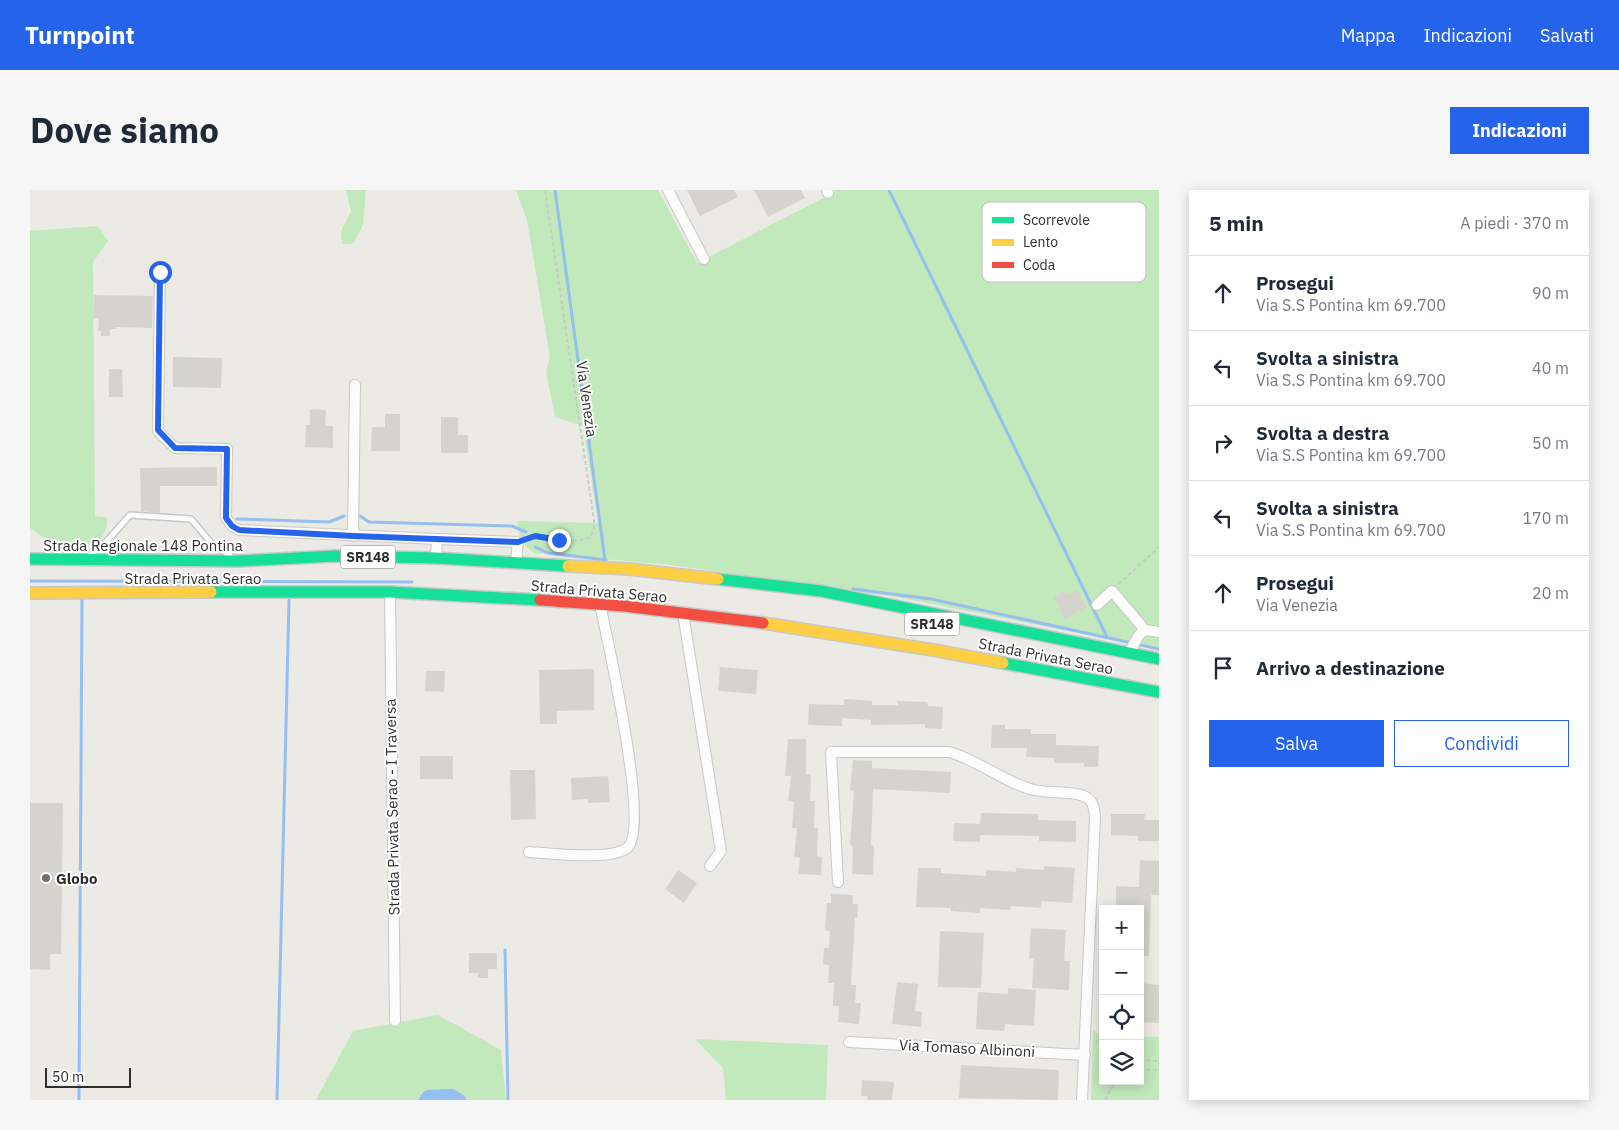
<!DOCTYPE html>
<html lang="it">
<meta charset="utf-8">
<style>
:root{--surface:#fff;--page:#f6f6f7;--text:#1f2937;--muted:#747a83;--line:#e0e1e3;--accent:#2563eb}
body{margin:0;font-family:"IBM Plex Sans",sans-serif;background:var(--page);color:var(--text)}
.controls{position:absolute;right:15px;bottom:15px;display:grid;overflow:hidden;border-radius:0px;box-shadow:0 2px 12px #0003}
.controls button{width:45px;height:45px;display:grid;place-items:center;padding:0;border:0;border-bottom:1px solid var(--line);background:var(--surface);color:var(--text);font:25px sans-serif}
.scale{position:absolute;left:15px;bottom:12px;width:86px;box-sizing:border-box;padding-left:5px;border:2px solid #2e2e2e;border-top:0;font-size:14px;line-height:18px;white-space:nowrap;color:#2e2e2e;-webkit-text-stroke:4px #fff;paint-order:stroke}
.stop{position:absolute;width:15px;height:15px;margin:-11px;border:4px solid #2563eb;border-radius:50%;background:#fff}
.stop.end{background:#2563eb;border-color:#fff;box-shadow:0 1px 5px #0008}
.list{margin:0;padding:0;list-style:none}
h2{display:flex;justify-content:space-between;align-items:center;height:65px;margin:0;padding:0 20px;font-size:21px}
h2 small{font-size:16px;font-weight:400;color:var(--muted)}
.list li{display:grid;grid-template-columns:32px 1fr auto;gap:15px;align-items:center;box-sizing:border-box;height:75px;padding:0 20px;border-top:1px solid var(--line)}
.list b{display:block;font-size:19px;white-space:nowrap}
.list p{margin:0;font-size:16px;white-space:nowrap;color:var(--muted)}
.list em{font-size:16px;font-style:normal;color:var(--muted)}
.actions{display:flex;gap:10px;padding:15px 20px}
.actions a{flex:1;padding:11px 0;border:1px solid var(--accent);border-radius:0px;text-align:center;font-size:18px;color:var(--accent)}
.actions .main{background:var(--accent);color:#fff}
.icon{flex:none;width:28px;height:28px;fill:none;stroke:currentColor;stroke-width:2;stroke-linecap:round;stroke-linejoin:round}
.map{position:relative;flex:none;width:1129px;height:910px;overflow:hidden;border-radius:0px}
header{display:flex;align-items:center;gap:30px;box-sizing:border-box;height:70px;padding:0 25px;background:var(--accent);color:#fff}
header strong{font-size:24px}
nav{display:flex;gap:28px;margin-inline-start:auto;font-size:18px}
.intro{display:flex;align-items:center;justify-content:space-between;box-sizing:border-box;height:120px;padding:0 30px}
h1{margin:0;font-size:35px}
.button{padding:12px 22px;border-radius:0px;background:var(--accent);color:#fff;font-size:18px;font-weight:700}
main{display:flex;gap:30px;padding:0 30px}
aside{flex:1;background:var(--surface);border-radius:0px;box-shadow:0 2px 12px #0003}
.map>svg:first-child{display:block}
</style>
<header>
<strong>Turnpoint</strong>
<nav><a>Mappa</a><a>Indicazioni</a><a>Salvati</a></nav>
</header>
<div class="intro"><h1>Dove siamo</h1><a class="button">Indicazioni</a></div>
<main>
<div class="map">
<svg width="1129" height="910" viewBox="0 0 1129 910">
<rect width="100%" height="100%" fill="#eceae4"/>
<!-- green -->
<g fill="#c2e9bb">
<path d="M316 0H336L333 35 323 54H312L311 41 321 21Z"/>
<path d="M486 0H628L667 73 805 2V0H1129V459L866 407 641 375 504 363C492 356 489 344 487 331L568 333 553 236 525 227 516 181 520 167 497 30Z"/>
<path d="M68 36 78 51 63 72 65 326 77 327C78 339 74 346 66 354L26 356 0 338V41Z"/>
<path d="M408 825 471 860 476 910H286L323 841Z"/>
<path d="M1063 840 1073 847V891H1110V847H1129V910H1061Z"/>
<path d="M665 849 798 855 796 910H696L693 878Z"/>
</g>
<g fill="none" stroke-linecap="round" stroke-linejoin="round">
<!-- stream -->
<g stroke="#94bff0" stroke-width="3">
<path d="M525 0 575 370"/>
<path d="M859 0 1077 447"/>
<path d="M330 326 339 332 482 336 496 342"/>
<path d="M207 329 299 332 314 326"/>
<path d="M505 357 518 363 576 370"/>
<path d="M0 391 382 392"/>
<path d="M823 399 901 409 1129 459"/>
<path d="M475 760 478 910"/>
<path d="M49 910 52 410"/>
<path d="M247 910 259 410"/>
</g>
<!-- canal -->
<path stroke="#94bff0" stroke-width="12" d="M395 910 398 906 422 905 430 910"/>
</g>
<!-- building -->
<g fill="#d5d3ce">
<path d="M657 0H704L708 7 670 26Z"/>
<path d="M724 0H771L775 8 738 27Z"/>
<path d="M64 105 123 106 122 138 86 137V139H80V146H71V141H68L69 128H63Z"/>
<path d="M143 167 192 168 191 198 143 197Z"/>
<path d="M79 179H92L93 207H79Z"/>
<path d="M280 219 296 220 295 236H303V258L275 257 276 235H280Z"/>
<path d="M355 224H370V261H341L342 237H355Z"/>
<path d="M411 227H428V245H438V263H411Z"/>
<path d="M187 277V296H130V323L111 321 110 278Z"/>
<path d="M1047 400 1057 417 1035 429 1023 407 1033 401 1036 406Z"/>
<path d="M690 477 728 480 726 504 688 501Z"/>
<path d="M564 479V520L527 521V534H510L509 480Z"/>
<path d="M396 481H415L414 502 395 501Z"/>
<path d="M814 509 842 511V515H868L867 511 897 512 898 516 913 517 912 539 895 538V534L841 535V530L812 528V536L778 535 779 514 814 515Z"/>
<path d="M962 535H975V539H1001V544H1026V555L1069 556 1068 577H1054V573H1024V568L996 567 997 558H961Z"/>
<path d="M758 549H776V584H781L780 611H785L784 638H788L787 666 792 667 791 685 768 684 770 668 764 667 767 638H762L764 612 758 611 761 586H755Z"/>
<rect x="390" y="566" width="33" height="23"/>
<path d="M823 570 842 571V578L921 582 920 603 843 599 841 655 844 656 843 685 822 684 823 656 820 655 824 601 820 600Z"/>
<path d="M480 580H505L506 629 481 630Z"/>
<path d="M578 586 580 612 558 613V609L542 610 541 588Z"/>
<path d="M0 613H33L31 764H20V780L0 779Z"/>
<path d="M951 623 1008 624V630L1046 631V652L1009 651V646L950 645V652L923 651 924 633 950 634Z"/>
<path d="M1081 624H1115L1114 630H1129V651H1108V646L1081 645Z"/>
<path d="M1110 670 1129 671V705H1121L1119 766H1110V719H1086V696L1109 697Z"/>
<path d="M1014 676 1045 678 1042 713 1012 711 1011 718 981 716 980 720 950 718V723L921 721V718L886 717 888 678H911V683L956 686V680L986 682V678L1014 680Z"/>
<path d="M648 680 667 693 654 713 635 699Z"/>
<path d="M801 704 823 705V714H828L827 728H825L821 795H826L825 813H831L829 834 808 832 809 816H803L804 793H798L799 775 793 774 794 758H799L800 741 795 740 797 713H801Z"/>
<path d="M1001 738 1036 740 1034 771H1040L1039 800 1002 798 1004 768H999Z"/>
<path d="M910 741 954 743 951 798 908 797Z"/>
<path d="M439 763H467V779H458V788H448V783H439Z"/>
<path d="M867 792 888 794 885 821 892 822 891 837 862 834Z"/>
<path d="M1110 793 1129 795V833L1110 832Z"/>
<path d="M978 798 1006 800 1004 836 975 834 974 841 946 839 948 802 978 804Z"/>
<path d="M931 875 1029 880 1028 910 929 908Z"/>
<path d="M832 890 864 892 862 910H837L838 906H831Z"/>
</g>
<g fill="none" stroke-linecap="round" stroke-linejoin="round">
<defs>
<path id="lane" d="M60 365 77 351 100 325 161 329 183 355 200 365"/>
<g id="street">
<path d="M638 0 674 69"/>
<path d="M797 0 798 3"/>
<path d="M130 82 128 241 145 258 197 259 196 328 202 336 209 340 407 349"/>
<path d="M323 346 325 195"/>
<path d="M406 368 407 349 488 352 486 372"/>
<path d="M360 402 365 831"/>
<path d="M1067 415 1082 401 1115 440"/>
<path d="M653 423 691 661 680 676"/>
<path d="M1099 463 1109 445 1115 440 1129 442"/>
<path d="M499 662C522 663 580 671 597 658 621 639 577 449 570 414"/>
<path d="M808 692 801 562H919C948 570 975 593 1004 600 1020 604 1039 600 1054 606 1064 610 1064 619 1065 628L1052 910"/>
<path d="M819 852 1055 865"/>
</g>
<g id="fast">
<path d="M0 369 209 371 305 366 406 368 538 376"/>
<path d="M688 389 791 401 1129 469"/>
<path d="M181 402H360L510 410"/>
<path d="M973 473 1129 502"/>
</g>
<g id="slow">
<path d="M538 376 599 379 688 389"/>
<path d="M0 403 181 402"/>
<path d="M733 433 903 460 973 473"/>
</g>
<path id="jam" d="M510 410 594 416 733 433"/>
</defs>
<!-- lane casing -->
<use href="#lane" stroke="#c9c8c9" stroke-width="8"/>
<!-- street casing -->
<use href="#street" stroke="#c9c8c9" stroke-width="12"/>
<!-- fast casing -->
<use href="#fast" stroke="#c9c8c9" stroke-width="14"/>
<!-- slow casing -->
<use href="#slow" stroke="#c9c8c9" stroke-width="14"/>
<!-- jam casing -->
<use href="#jam" stroke="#c9c8c9" stroke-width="14"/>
<!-- path -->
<g stroke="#cacac9" stroke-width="2" stroke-dasharray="4 2.5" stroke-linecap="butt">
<path d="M498 349C517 342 537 357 560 347L564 339V330L515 0"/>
<path d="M1089 394 1129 357"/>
<path d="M1066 851 1073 854"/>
<path d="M1110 870 1129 871"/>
<path d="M1110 880H1129"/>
<path d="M1075 910 1080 900 1087 891"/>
</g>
<!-- lane -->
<use href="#lane" stroke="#fcfcfb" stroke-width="5"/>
<!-- street -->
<use href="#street" stroke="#fcfcfb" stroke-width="10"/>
<!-- fast -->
<use href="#fast" stroke="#16e098" stroke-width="11"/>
<!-- slow -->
<use href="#slow" stroke="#ffcf43" stroke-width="11"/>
<!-- jam -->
<use href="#jam" stroke="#f24e42" stroke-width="11"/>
</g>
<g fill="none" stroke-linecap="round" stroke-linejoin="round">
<!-- route -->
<path stroke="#2563eb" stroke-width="6" d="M130 82 128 240 145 258 197 259 196 328 202 336 209 340 323 346 488 352 505 346 529 350"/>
</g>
<!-- markers -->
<circle fill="#70706e" stroke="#fff" stroke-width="2" cx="16" cy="688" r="5"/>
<g text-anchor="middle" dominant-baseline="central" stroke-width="4" stroke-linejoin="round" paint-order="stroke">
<!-- shield labels -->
<g fill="#fff" stroke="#6d6d6d" stroke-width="1">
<rect x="310.5" y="355.5" width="55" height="23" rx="4"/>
<rect x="874.5" y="422.5" width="55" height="23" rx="4"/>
</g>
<g font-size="14" font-weight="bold" fill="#2e2e2e">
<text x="338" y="367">SR148</text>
<text x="902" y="434">SR148</text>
</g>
<!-- street labels -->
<g font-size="15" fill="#2e2e2e" stroke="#fff">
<text transform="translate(557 209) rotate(82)">Via Venezia</text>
<text x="113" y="355">Strada Regionale 148 Pontina</text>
<text x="163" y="388">Strada Privata Serao</text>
<text transform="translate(569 401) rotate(5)">Strada Privata Serao</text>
<text transform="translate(1016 466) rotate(11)">Strada Privata Serao</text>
<text transform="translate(362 617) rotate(-91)">Strada Privata Serao - I Traversa</text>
<text transform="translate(937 858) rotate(3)">Via Tomaso Albinoni</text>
</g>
<!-- poi labels -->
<g font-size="15" font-weight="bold" fill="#2e2e2e" stroke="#fff" text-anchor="start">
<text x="26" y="688">Globo</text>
</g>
</g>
<!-- legend -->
<rect x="952" y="12" width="164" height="80" rx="8" fill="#fff" stroke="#c0c0c0" stroke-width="1"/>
<rect x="962" y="27" width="22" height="6" fill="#16e098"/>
<rect x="962" y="49" width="22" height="7" fill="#ffcf43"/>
<rect x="962" y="72" width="22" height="6" fill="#f24e42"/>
<g font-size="14" fill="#2e2e2e">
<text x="993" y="35">Scorrevole</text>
<text x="993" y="57">Lento</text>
<text x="993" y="80">Coda</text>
</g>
</svg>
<div class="controls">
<button>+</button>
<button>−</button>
<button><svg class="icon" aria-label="locate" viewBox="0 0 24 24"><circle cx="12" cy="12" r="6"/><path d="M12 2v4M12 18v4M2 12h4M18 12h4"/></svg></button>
<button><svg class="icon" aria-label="layers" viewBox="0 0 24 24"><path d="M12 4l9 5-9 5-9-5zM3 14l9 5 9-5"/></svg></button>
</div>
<div class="scale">50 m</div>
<div class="stop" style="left:130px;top:82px"></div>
<div class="stop end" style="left:529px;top:350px"></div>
</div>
<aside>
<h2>5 min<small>A piedi · 370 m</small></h2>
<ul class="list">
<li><svg class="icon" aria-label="ahead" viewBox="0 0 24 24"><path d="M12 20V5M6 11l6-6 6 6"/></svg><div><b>Prosegui</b><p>Via S.S Pontina km 69.700</p></div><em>90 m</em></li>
<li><svg class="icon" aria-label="left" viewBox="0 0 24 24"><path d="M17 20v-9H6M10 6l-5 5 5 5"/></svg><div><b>Svolta a sinistra</b><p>Via S.S Pontina km 69.700</p></div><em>40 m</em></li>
<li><svg class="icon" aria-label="right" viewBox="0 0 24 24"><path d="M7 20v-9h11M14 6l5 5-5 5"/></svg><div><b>Svolta a destra</b><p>Via S.S Pontina km 69.700</p></div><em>50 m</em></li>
<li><svg class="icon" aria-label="left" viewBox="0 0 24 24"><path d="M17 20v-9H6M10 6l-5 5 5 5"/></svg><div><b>Svolta a sinistra</b><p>Via S.S Pontina km 69.700</p></div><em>170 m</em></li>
<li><svg class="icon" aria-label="ahead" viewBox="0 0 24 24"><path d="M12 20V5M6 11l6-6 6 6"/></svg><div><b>Prosegui</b><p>Via Venezia</p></div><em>20 m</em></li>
<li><svg class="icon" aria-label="arrive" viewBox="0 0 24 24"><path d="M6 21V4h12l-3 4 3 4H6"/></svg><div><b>Arrivo a destinazione</b></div></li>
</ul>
<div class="actions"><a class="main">Salva</a><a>Condividi</a></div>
</aside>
</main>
